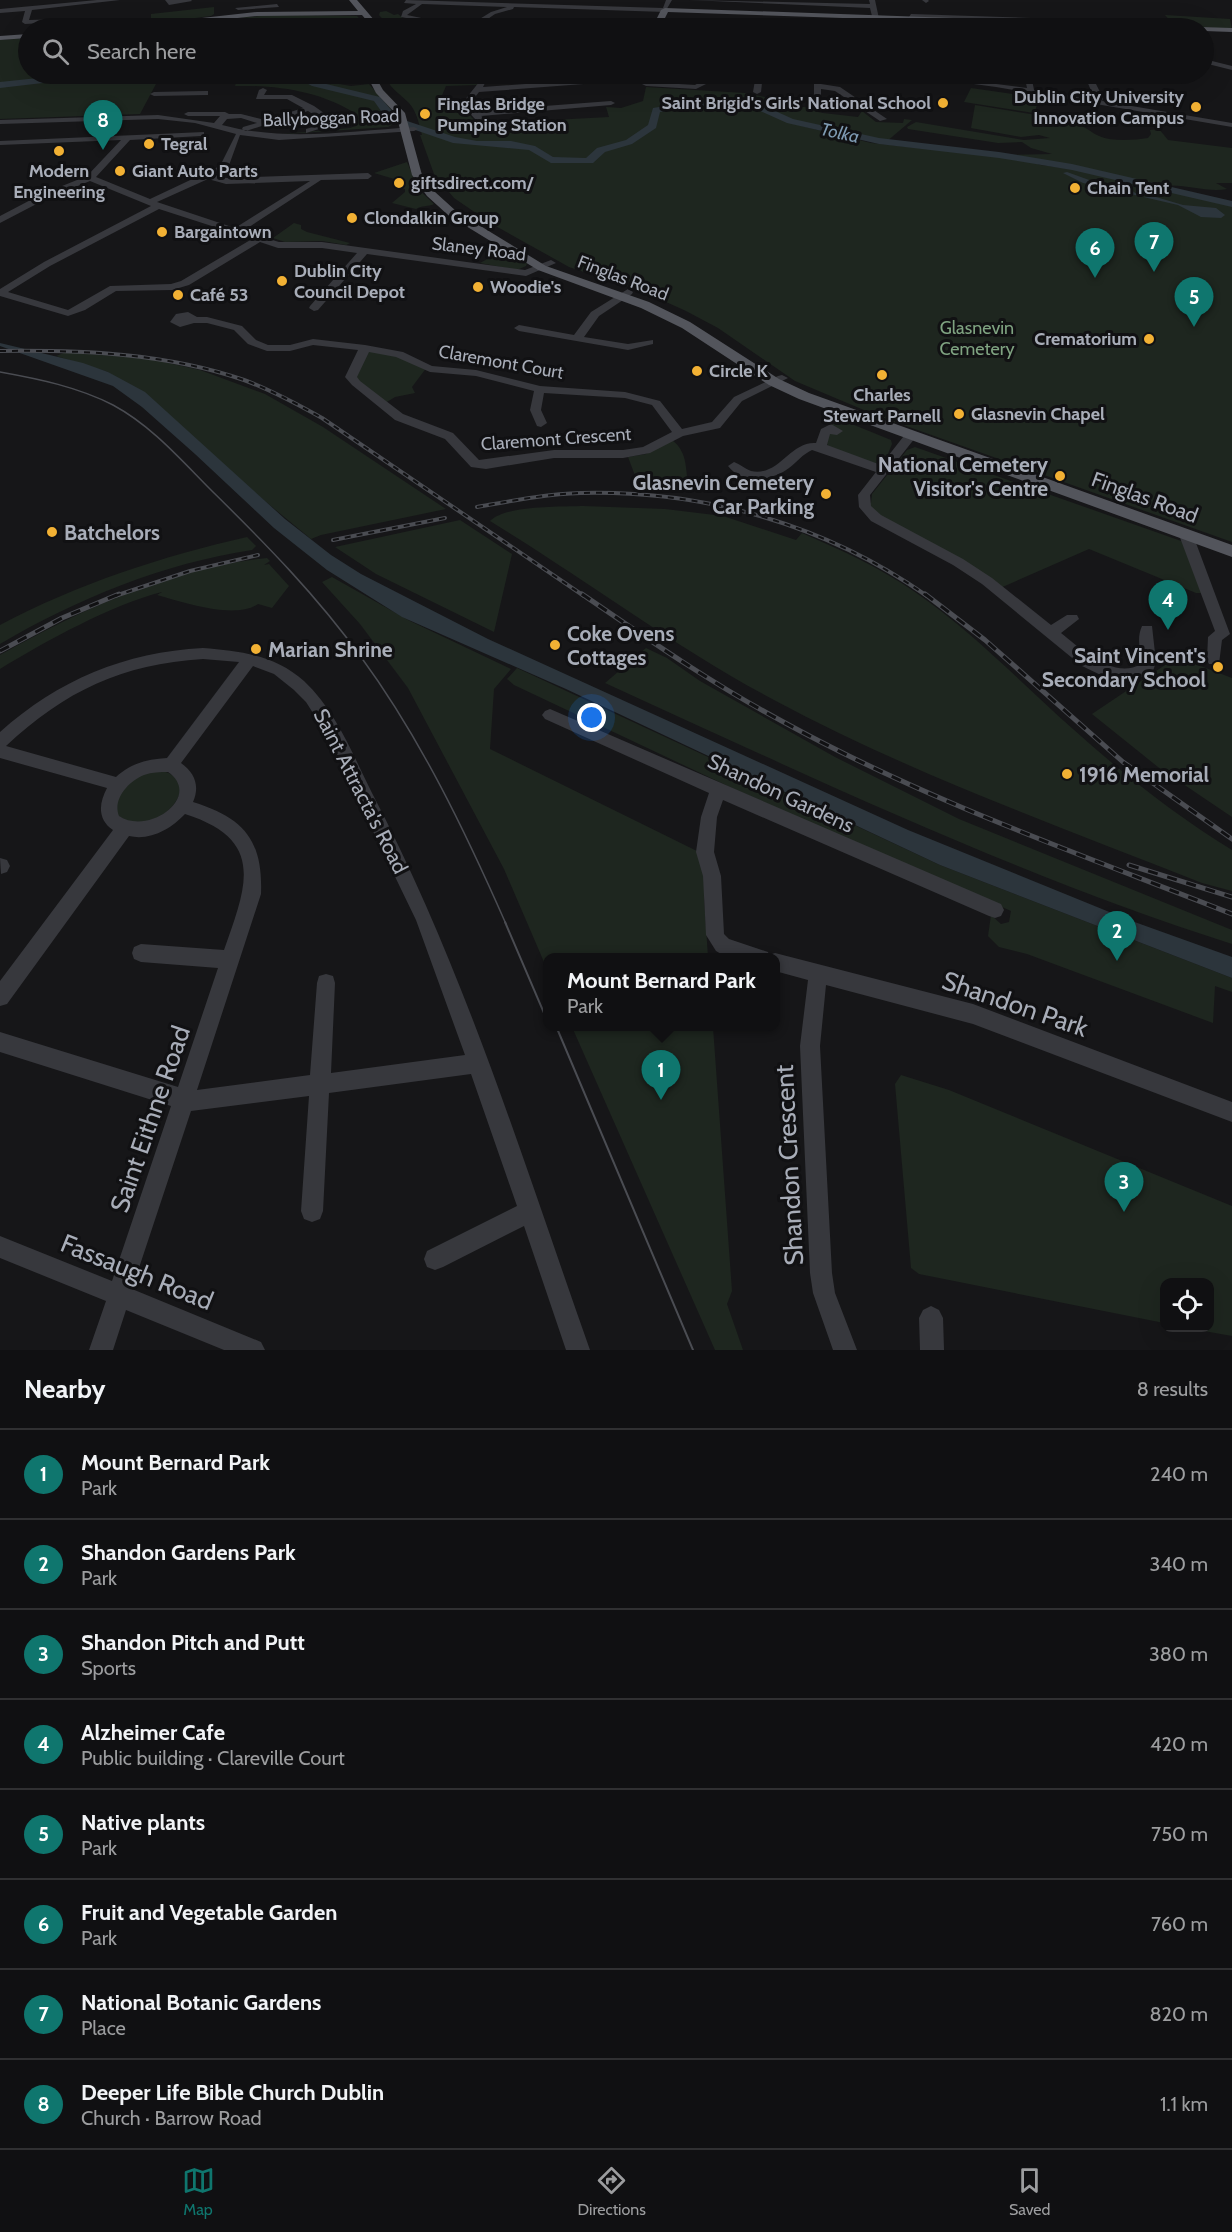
<!DOCTYPE html>
<meta charset="utf-8">
<style>
:root{--surface:#101012;--page:#19191b;--text:#f1f3f6;--muted:#9c9d9f;--line:#303032;--accent:#0f766e}
body{margin:0;font-family:Cabin,sans-serif;background:var(--page);color:var(--text)}
.controls{position:absolute;right:18px;bottom:18px;display:grid;overflow:hidden;border-radius:12px;box-shadow:0 6px 24px #0002}
.controls button{width:54px;height:54px;display:grid;place-items:center;padding:0;border:0;border-bottom:2px solid var(--line);background:var(--surface);color:var(--text);font:30px sans-serif}
.you{position:absolute;left:592px;top:718px;width:21px;height:21px;margin:-15px;border:4px solid #fff;border-radius:50%;background:#1a73e8;box-shadow:0 0 0 9px #1a73e833}
.badge{display:grid;place-items:center;width:39px;height:39px;border-radius:50%;background:var(--accent);color:#fff;font-size:20px;font-weight:700}
.pin{position:absolute;translate:-50% -50px;filter:drop-shadow(0 2px 3px #0008)}
.pin::after{content:'';position:absolute;top:32px;width:21px;height:18px;background:inherit;clip-path:polygon(0 0,100% 0,50% 100%)}
.popup{position:absolute;left:543px;top:953px;width:237px;height:78px;box-sizing:border-box;display:grid;place-content:center;border-radius:12px;background:var(--surface);filter:drop-shadow(0 2px 4px #0005);font-size:20px;white-space:nowrap;color:var(--muted)}
.popup b{font-size:22px;color:var(--text)}
.popup::after{content:'';position:absolute;left:50%;top:100%;margin-left:-12px;border:12px solid transparent;border-top-color:var(--surface)}
.list{margin:0;padding:0;list-style:none}
h2{display:flex;justify-content:space-between;align-items:center;height:78px;margin:0;padding:0 24px;font-size:26px}
h2 small{font-size:20px;font-weight:400;color:var(--muted)}
.list li{display:grid;grid-template-columns:39px 1fr auto;gap:18px;align-items:center;box-sizing:border-box;height:90px;padding:0 24px;border-top:2px solid var(--line)}
.list b{display:block;font-size:22px;white-space:nowrap}
.list p{margin:0;font-size:20px;white-space:nowrap;color:var(--muted)}
.list em{font-size:20px;font-style:normal;color:var(--muted)}
.icon{flex:none;width:33px;height:33px;fill:none;stroke:currentColor;stroke-width:2;stroke-linecap:round;stroke-linejoin:round}
.map{position:relative;flex:none;width:1232px;height:1350px;overflow:hidden}
.search{position:absolute;background:var(--surface);box-shadow:0 6px 24px #0002;left:18px;right:18px;top:18px;height:66px;display:flex;align-items:center;gap:15px;box-sizing:border-box;padding:0 21px;border-radius:33px;color:var(--muted);font-size:22px}
.sheet{height:798px;background:var(--surface)}
nav{display:flex;justify-content:space-around;align-items:center;box-sizing:border-box;height:84px;border-top:2px solid var(--line);background:var(--surface);font-size:16px;color:var(--muted)}
nav a{display:grid;justify-items:center;gap:3px}
nav .on{color:var(--accent)}
.map>svg:first-child{display:block}
</style>
<div class="map">
<svg width="1232" height="1350" viewBox="0 0 1232 1350">
<rect width="100%" height="100%" fill="#161618"/>
<!-- green -->
<g fill="#1e261f">
<path d="M214 7V14L211 16 118 28 119 25 159 22V19L151 18V14Z"/>
<path d="M386 11 394 15 398 14 404 19 422 21 415 24 422 28H391L379 15 380 12Z"/>
<path d="M269 15 357 16 368 28H343L333 23 307 20 222 28H174L173 27 179 24Z"/>
<path d="M1165 15 1230 19 1232 29 1183 26 1180 24 1172 23Z"/>
<path d="M28 38V74H320L318 79 322 81 351 86 369 84 391 109 397 122 388 127 271 135 350 128 355 126 351 117 358 115C321 91 277 85 235 86L236 83 156 84 140 114 0 119V40Z"/>
<path d="M384 74 395 77 404 74H426L430 78C447 79 462 75 478 81L477 85 446 86 437 107 465 109 472 118 498 133 536 126 532 123 534 121 609 117 606 107 621 108 643 101 646 87 745 93 790 102 789 104 791 106 816 108 818 112 823 113 858 117 862 111 876 122 903 123 904 119 912 120 886 142 794 124 871 143 1014 158 1041 165 1088 171 1232 206V542L878 416 795 381 718 328 686 311 644 292 569 267 492 224 454 198 434 174 420 135H422C419 124 417 112 409 103 399 93 389 88 384 74Z"/>
<path d="M971 88 1040 98 1034 113 964 102Z"/>
<path d="M975 105 1043 116V114C1057 113 1069 113 1077 125 1087 127 1090 132 1099 136 1113 142 1134 140 1148 138L1151 134 1150 130 1159 129 1168 140 1232 148V183H1216L1227 189C1206 193 1185 183 1163 186L1010 155 1052 154 1031 148 1022 142 998 143 908 129 907 127 916 122 1024 140 1050 138 1039 135 1021 137 971 128Z"/>
<path d="M407 162 419 190 434 204C428 207 422 205 416 209L392 203 405 192V189L395 187 401 181 374 173Z"/>
<path d="M294 223 301 225V229L307 232 350 243 346 245 322 241 285 242 273 238Z"/>
<path d="M504 250 527 263 526 266 517 270 480 263Z"/>
<path d="M365 348 384 350 427 367 412 387 415 393 395 397 382 405 367 393 352 372Z"/>
<path d="M66 352 150 359 200 370 265 394 323 427 446 509 321 535 311 539 108 372 56 356Z"/>
<path d="M837 418 891 440 892 444 885 461 876 464 829 447 827 444 831 425Z"/>
<path d="M672 440C689 453 685 471 689 490L639 486 628 457 646 454Z"/>
<path d="M915 447 1184 542 1204 593H1196L1089 549 998 589 876 518 863 501 871 503 872 494 907 450Z"/>
<path d="M583 506 665 509 723 516 796 540 802 533C841 550 879 567 915 592 972 631 1021 683 1073 729 1123 774 1175 815 1232 850V891L1202 883C1058 826 910 773 774 700 675 647 585 579 490 521 506 505 560 507 583 506Z"/>
<path d="M460 520 512 554 494 632 376 574 335 547Z"/>
<path d="M247 537 256 546 252 550C165 563 76 599 0 644V625C77 584 163 556 247 537Z"/>
<path d="M267 558 270 561 264 565 269 564 289 586 272 608 258 604C235 620 182 602 157 595L162 592C113 604 44 642 0 669V655C82 609 172 568 267 558Z"/>
<path d="M332 577 410 621 511 669 494 689 490 749 701 853 708 888 704 898 708 957 547 958V969L504 869 408 688 360 624 322 582Z"/>
<path d="M646 648 667 658 700 681 835 757 959 819 1232 930V944C1016 875 811 777 605 683Z"/>
<path d="M1177 657 1232 678V817L1158 767 1092 714Z"/>
<path d="M517 668 940 865 1232 978V992L1215 986 1213 1023 1027 954 999 947 988 936 991 915 1001 924 1009 922 1011 911 732 788 514 685 507 679Z"/>
<path d="M158 770C206 779 166 827 133 824 128 823 122 818 117 815L116 798 137 775Z"/>
<path d="M572 1027H713L732 1291 727 1304 743 1350H715Z"/>
<path d="M901 1075 949 1090 1232 1206V1336L1187 1328H1210V1282H1164V1323L919 1274 911 1268 895 1084Z"/>
</g>
<!-- water -->
<g fill="#2c353c">
<path d="M1067 172 1103 185 1131 190 1141 197H1156L1183 205 1216 208 1225 215 1221 218 1201 217 1178 205 1083 183 1063 173Z"/>
<path d="M0 343 83 363 108 372 145 392 285 519 331 555 361 574 488 639 908 830 1129 920 1232 957V978L940 865 566 689 402 617 327 570 274 528 195 454 142 407 113 386 0 346Z"/>
</g>
<g fill="none" stroke-linecap="round" stroke-linejoin="round">
<!-- river -->
<g fill="#2c353c" fill-rule="evenodd">
<path d="M76 74H172L168 77 119 80 77 79 0 88V82Z"/>
<path d="M271 74H304L318 82 380 97 398 118 455 137 477 141H511L535 146 553 157 586 158 597 148 626 140 648 125 653 108 701 100 760 104 793 119 879 138 999 152 1072 164 1232 201V207L1072 170 999 158 879 144 787 123 758 110 701 106 660 112 656 128 632 144 605 152 593 163H551L529 150 453 143 392 122 386 118 374 101 312 86 295 77H275Z"/>
</g>
<!-- minor -->
<g fill="#37383d" fill-rule="evenodd">
<path d="M97 0H120L32 10 29 20 64 19 62 22 25 24 22 22 25 11 0 13V9Z"/>
<path d="M165 0H191L192 1 169 5Z"/>
<path d="M406 0 663 8 666 0H672L665 12 514 7 513 9 495 14 482 23 459 28 401 17 403 11 416 4 404 3ZM422 4 507 7 491 12 478 20 455 25 407 15Z"/>
<path d="M689 0 870 4 869 0H875L881 28H875L870 8Z"/>
<path d="M922 0H928L929 1 926 3Z"/>
<path d="M277 4 279 7 238 10 235 8Z"/>
<path d="M911 14 1177 23 1180 25 1177 27 909 17Z"/>
<path d="M155 19 157 22 117 26 114 24Z"/>
<path d="M531 23H596L599 25 596 27 529 26Z"/>
<path d="M1204 59 1232 66V70L1204 63Z"/>
<path d="M458 74H468L487 79 483 87 609 78 612 74H618L619 78 610 82 479 92 472 101 477 111 611 101 615 103 611 105 481 116 506 129V133H503C483 127 471 120 464 101L479 82Z"/>
<path d="M702 74H709L708 83 696 89 646 86 642 84 646 82 695 85 700 82Z"/>
<path d="M756 74H763L761 92 757 94 753 92Z"/>
<path d="M814 74H822L821 84 840 87 887 119 880 121 835 91 821 89V107L814 109Z"/>
<path d="M857 74H881L877 76Z"/>
<path d="M899 74H917L1027 88 1024 74H1031L1034 90 1095 100 1084 74H1091L1103 98 1102 101 1232 123V127L996 87Z"/>
<path d="M263 88 267 90 264 95H292L314 106 338 123 306 133V129L327 123 308 111 246 131 242 129 243 127 257 123 241 118 227 119 222 125C286 142 349 131 414 127L418 129 414 131 279 140 240 135 228 168 215 175 226 178 368 173 372 176 368 179 321 180 243 231 279 242H322L525 270 551 260 556 263 526 276 367 254 318 310 314 311 309 308 310 306 357 253 322 248H278L260 242 189 285 172 290 116 291 85 310 68 316 0 296V289L44 262 151 206 90 181 48 198 0 223V216L42 194 87 176 121 140 0 145V141L204 132V136H201L130 140 96 177 150 199 220 166 236 134 195 123 158 119 0 124V120L158 115 214 123 220 116H188L184 114 188 112H225L229 114H241L265 120 303 108 287 99H256L259 90ZM208 179 226 184 310 181 235 228 157 202ZM159 209 252 239 181 281 171 284 110 286 68 310 8 292 50 266Z"/>
<path d="M205 91H208V95L154 96 150 94 154 92Z"/>
<path d="M628 289 633 292 632 294 599 316 584 337 628 344 653 340V344L628 350 519 331 514 328 519 325 574 335 591 312Z"/>
<path d="M188 312 197 317H207L242 326 256 340 268 345H290L313 339 365 345 403 352 432 366 476 370 540 386 625 392 660 401 682 429 712 422 734 397 778 376 782 375 788 378 742 401 720 428 683 436 650 453 623 458H554L486 469 471 467 445 439 395 420 352 385 345 377 358 350 313 345 290 351H267L248 344 234 330 207 323H194L180 327 170 322 176 314ZM369 352 396 357 430 372 476 376 534 391 530 410 537 426 541 427 547 423 541 410 544 393 625 398 652 405 672 432 643 447 623 450H554L479 460 453 433 403 414 360 381 357 377Z"/>
<path d="M831 424 843 431 837 435 830 434 827 445 881 465 907 432H915V438L870 495 871 506 881 515 963 559 992 578 1051 625 1067 615H1077L1079 619 1061 633C1081 649 1114 680 1141 664 1141 651 1136 639 1142 626H1152L1156 662 1153 671 1138 679H1124L1105 677 1082 666 982 584 953 565 871 521 859 507 858 495 876 472 812 450C803 454 797 462 789 468 772 481 743 485 728 466L734 462C740 464 745 469 751 471 779 477 790 441 816 443L821 429Z"/>
<path d="M1186 530 1193 535 1230 634 1222 640 1219 664H1209L1207 660 1208 637 1215 631 1179 535Z"/>
<path d="M203 648C240 651 275 655 304 681 336 711 353 755 372 793 465 971 523 1161 590 1350H566L524 1226 443 1267 435 1270 427 1267 424 1259 427 1251 517 1206 471 1074 329 1093 323 1211 320 1219 312 1222 304 1219 301 1211 309 1096 191 1111 132 1289 261 1342 265 1350H224L126 1310 113 1350H89L106 1301 0 1258V1236L112 1281 171 1106 0 1052V1032L178 1087 218 968 141 962 134 959 132 953 134 947 141 944 224 950C246 887 267 840 185 814 171 829 150 841 129 836L7 1004 0 1006V981L113 830C97 819 99 803 107 788L0 758V732C58 680 125 652 203 648ZM203 659 239 662 167 758C148 759 131 763 116 777L6 746C65 691 122 664 203 659ZM253 666 274 674 294 690 306 702 325 732 416 920 465 1055 331 1073 335 983 333 976 326 974 319 976 317 983 310 1075 197 1090 261 894C263 840 244 818 193 802 200 786 195 773 181 763ZM168 772C203 796 149 836 119 816 112 799 129 781 144 775 152 772 160 772 168 772Z"/>
<path d="M550 709 1001 904 1004 910 1001 916 995 918 989 916 723 800 717 817 714 852 721 876 724 934 729 939 768 952 769 955 775 953 973 1004 1232 1102V1122L973 1024 826 985 820 1046 832 1273 835 1293 857 1350H833L813 1293 810 1273 800 1046 808 980 775 971V958H728L716 951 706 935 703 876 696 852 701 817 709 793 545 719 542 715 545 711Z"/>
<path d="M0 858 7 860 10 866 7 872 1 874Z"/>
<path d="M931 1306 939 1310 943 1318 944 1350H920L919 1318 923 1310Z"/>
</g>
<!-- major -->
<g fill="#53555c" fill-rule="evenodd">
<path d="M349 0H357L381 28H373L362 15 257 16 146 28H125L129 26 257 12 358 11Z"/>
<path d="M665 8 1187 26 1191 28H1132L668 12 660 28H652L661 10Z"/>
<path d="M1201 27 1232 28V32L1204 31Z"/>
<path d="M28 34V38L0 40V36Z"/>
<path d="M366 74H374L383 90 405 113 422 175 435 192 456 211 546 266 649 302 690 322 779 379 809 393 1232 545V557L799 399 769 385 682 328 641 308 538 270 448 215 427 196 412 175 396 114 376 93Z"/>
</g>
<!-- tram-far1 -->
<path stroke="#4a4c52" stroke-width="1.5" d="M0 372C39 379 78 387 113 405 152 426 181 460 212 491 265 543 317 596 361 657 421 739 465 831 506 924"/>
<!-- tram -->
<g stroke="#4a4c52" stroke-width="2">
<path d="M505 922 547 1020"/>
<path d="M556 1026 693 1350"/>
</g>
<defs>
<g id="rail-far1">
<path d="M0 351C83 350 165 353 244 380 271 390 297 404 322 418L584 596"/>
<path d="M477 507C511 501 546 494 581 493 705 490 826 525 927 596"/>
<path d="M333 540 445 518"/>
<path d="M115 596 190 571 258 555"/>
</g>
<g id="rail">
<path d="M582 594C649 640 717 687 789 725 930 802 1083 855 1232 914"/>
<path d="M925 594 985 640 1123 762 1232 839"/>
<path d="M0 651 62 618 119 594"/>
<path d="M1129 865 1232 897"/>
</g>
</defs>
<!-- rail-far1 casing -->
<use href="#rail-far1" stroke="#4a4c52" stroke-width="4"/>
<!-- rail casing -->
<use href="#rail" stroke="#4a4c52" stroke-width="5"/>
<!-- rail-far1 -->
<use href="#rail-far1" stroke="#111113" stroke-width="2" stroke-dasharray="6" stroke-linecap="butt"/>
<!-- rail -->
<use href="#rail" stroke="#111113" stroke-width="3" stroke-dasharray="10" stroke-linecap="butt"/>
</g>
<!-- markers -->
<g fill="#f2b134" stroke="#111113" stroke-width="2">
<circle cx="943" cy="103" r="6"/>
<circle cx="1196" cy="107" r="6"/>
<circle cx="425" cy="114" r="6"/>
<circle cx="149" cy="144" r="6"/>
<circle cx="59" cy="151" r="6"/>
<circle cx="120" cy="171" r="6"/>
<circle cx="399" cy="183" r="6"/>
<circle cx="1075" cy="188" r="6"/>
<circle cx="352" cy="218" r="6"/>
<circle cx="162" cy="232" r="6"/>
<circle cx="282" cy="281" r="6"/>
<circle cx="478" cy="287" r="6"/>
<circle cx="178" cy="295" r="6"/>
<circle cx="1149" cy="339" r="6"/>
<circle cx="697" cy="371" r="6"/>
<circle cx="882" cy="375" r="6"/>
<circle cx="959" cy="414" r="6"/>
<circle cx="1060" cy="476" r="6"/>
<circle cx="826" cy="494" r="6"/>
<circle cx="52" cy="532" r="6"/>
<circle cx="555" cy="645" r="6"/>
<circle cx="256" cy="649" r="6"/>
<circle cx="1218" cy="667" r="6"/>
<circle cx="1067" cy="774" r="6"/>
</g>
<g text-anchor="middle" dominant-baseline="central" stroke-width="6" stroke-linejoin="round" paint-order="stroke">
<!-- far-poi labels -->
<g font-size="18" font-weight="bold" fill="#a8adb8" stroke="#111113" text-anchor="start">
<text x="1184" y="97" text-anchor="end">Dublin City University<tspan x="1184" dy="21">Innovation Campus</tspan></text>
<text x="931" y="103" text-anchor="end">Saint Brigid's Girls' National School</text>
<text x="437" y="104">Finglas Bridge<tspan x="437" dy="21">Pumping Station</tspan></text>
<text x="161" y="144">Tegral</text>
<text x="59" y="171" text-anchor="middle">Modern<tspan x="59" dy="21">Engineering</tspan></text>
<text x="132" y="171">Giant Auto Parts</text>
<text x="411" y="183">giftsdirect.com/</text>
<text x="1087" y="188">Chain Tent</text>
<text x="364" y="218">Clondalkin Group</text>
<text x="174" y="232">Bargaintown</text>
<text x="294" y="271">Dublin City<tspan x="294" dy="21">Council Depot</tspan></text>
<text x="490" y="287">Woodie's</text>
<text x="190" y="295">Café 53</text>
<text x="1137" y="339" text-anchor="end">Crematorium</text>
<text x="709" y="371">Circle K</text>
<text x="882" y="395" text-anchor="middle">Charles<tspan x="882" dy="21">Stewart Parnell</tspan></text>
<text x="971" y="414">Glasnevin Chapel</text>
</g>
<!-- far-street labels -->
<g font-size="18" fill="#a8adb8" stroke="#111113">
<text transform="translate(331 118) rotate(-2)">Ballyboggan Road</text>
<text transform="translate(479 249) rotate(7)">Slaney Road</text>
<text transform="translate(623 278) rotate(21)">Finglas Road</text>
<text transform="translate(501 362) rotate(10)">Claremont Court</text>
<text transform="translate(556 439) rotate(-4)">Claremont Crescent</text>
</g>
<!-- far-water labels -->
<g font-size="18" font-style="italic" fill="#7f9bb3" stroke="#111113">
<text transform="translate(840 133) rotate(12)">Tolka</text>
</g>
<!-- far-park labels -->
<g font-size="18" fill="#7fa381" stroke="#111113">
<text x="977" y="328">Glasnevin<tspan x="977" dy="21">Cemetery</tspan></text>
</g>
<!-- poi labels -->
<g font-size="21" font-weight="bold" fill="#a8adb8" stroke="#111113" text-anchor="start">
<text x="1048" y="464" text-anchor="end">National Cemetery<tspan x="1048" dy="24">Visitor's Centre</tspan></text>
<text x="814" y="482" text-anchor="end">Glasnevin Cemetery<tspan x="814" dy="24">Car Parking</tspan></text>
<text x="64" y="532">Batchelors</text>
<text x="567" y="633">Coke Ovens<tspan x="567" dy="24">Cottages</tspan></text>
<text x="268" y="649">Marian Shrine</text>
<text x="1206" y="655" text-anchor="end">Saint Vincent's<tspan x="1206" dy="24">Secondary School</tspan></text>
<text x="1079" y="774">1916 Memorial</text>
</g>
<!-- street labels -->
<g font-size="21" fill="#a8adb8" stroke="#111113">
<text transform="translate(1145 497) rotate(20)">Finglas Road</text>
<text transform="translate(361 791) rotate(63)">Saint Attracta's Road</text>
<text transform="translate(781 793) rotate(25)">Shandon Gardens</text>
</g>
<!-- near-street labels -->
<g font-size="26" fill="#a8adb8" stroke="#111113">
<text transform="translate(1015 1004) rotate(19)">Shandon Park</text>
<text transform="translate(150 1119) rotate(-71)">Saint Eithne Road</text>
<text transform="translate(789 1165) rotate(-93)">Shandon Crescent</text>
<text transform="translate(137 1272) rotate(22)">Fassaugh Road</text>
</g>
</g>
</svg>
<div class="controls">
<button><svg class="icon" aria-label="locate" viewBox="0 0 24 24"><circle cx="12" cy="12" r="6"/><path d="M12 2v4M12 18v4M2 12h4M18 12h4"/></svg></button>
</div>
<div class="you"></div>
<div class="pin badge" style="left:661px;top:1100px">1</div>
<div class="popup"><b>Mount Bernard Park</b>Park</div>
<div class="pin badge" style="left:1117px;top:961px">2</div>
<div class="pin badge" style="left:1124px;top:1212px">3</div>
<div class="pin badge" style="left:1168px;top:630px">4</div>
<div class="pin badge" style="left:1194px;top:327px">5</div>
<div class="pin badge" style="left:1095px;top:278px">6</div>
<div class="pin badge" style="left:1154px;top:272px">7</div>
<div class="pin badge" style="left:103px;top:150px">8</div>
<div class="search"><svg class="icon" aria-label="search" viewBox="0 0 24 24"><circle cx="10" cy="10" r="6"/><path d="M15 15l6 6"/></svg>Search here</div>
</div>
<section class="sheet">
<h2>Nearby<small>8 results</small></h2>
<ul class="list">
<li><span class="badge">1</span><div><b>Mount Bernard Park</b><p>Park</p></div><em>240 m</em></li>
<li><span class="badge">2</span><div><b>Shandon Gardens Park</b><p>Park</p></div><em>340 m</em></li>
<li><span class="badge">3</span><div><b>Shandon Pitch and Putt</b><p>Sports</p></div><em>380 m</em></li>
<li><span class="badge">4</span><div><b>Alzheimer Cafe</b><p>Public building · Clareville Court</p></div><em>420 m</em></li>
<li><span class="badge">5</span><div><b>Native plants</b><p>Park</p></div><em>750 m</em></li>
<li><span class="badge">6</span><div><b>Fruit and Vegetable Garden</b><p>Park</p></div><em>760 m</em></li>
<li><span class="badge">7</span><div><b>National Botanic Gardens</b><p>Place</p></div><em>820 m</em></li>
<li><span class="badge">8</span><div><b>Deeper Life Bible Church Dublin</b><p>Church · Barrow Road</p></div><em>1.1 km</em></li>
</ul>
</section>
<nav>
<a class="on"><svg class="icon" aria-label="map" viewBox="0 0 24 24"><path d="M3 6l6-2 6 2 6-2v14l-6 2-6-2-6 2zM9 4v14M15 6v14"/></svg>Map</a>
<a><svg class="icon" aria-label="directions" viewBox="0 0 24 24"><path d="M12 3l9 9-9 9-9-9zM9 14v-3h6M13 9l2 2-2 2"/></svg>Directions</a>
<a><svg class="icon" aria-label="saved" viewBox="0 0 24 24"><path d="M7 4h10v16l-5-4-5 4z"/></svg>Saved</a>
</nav>
